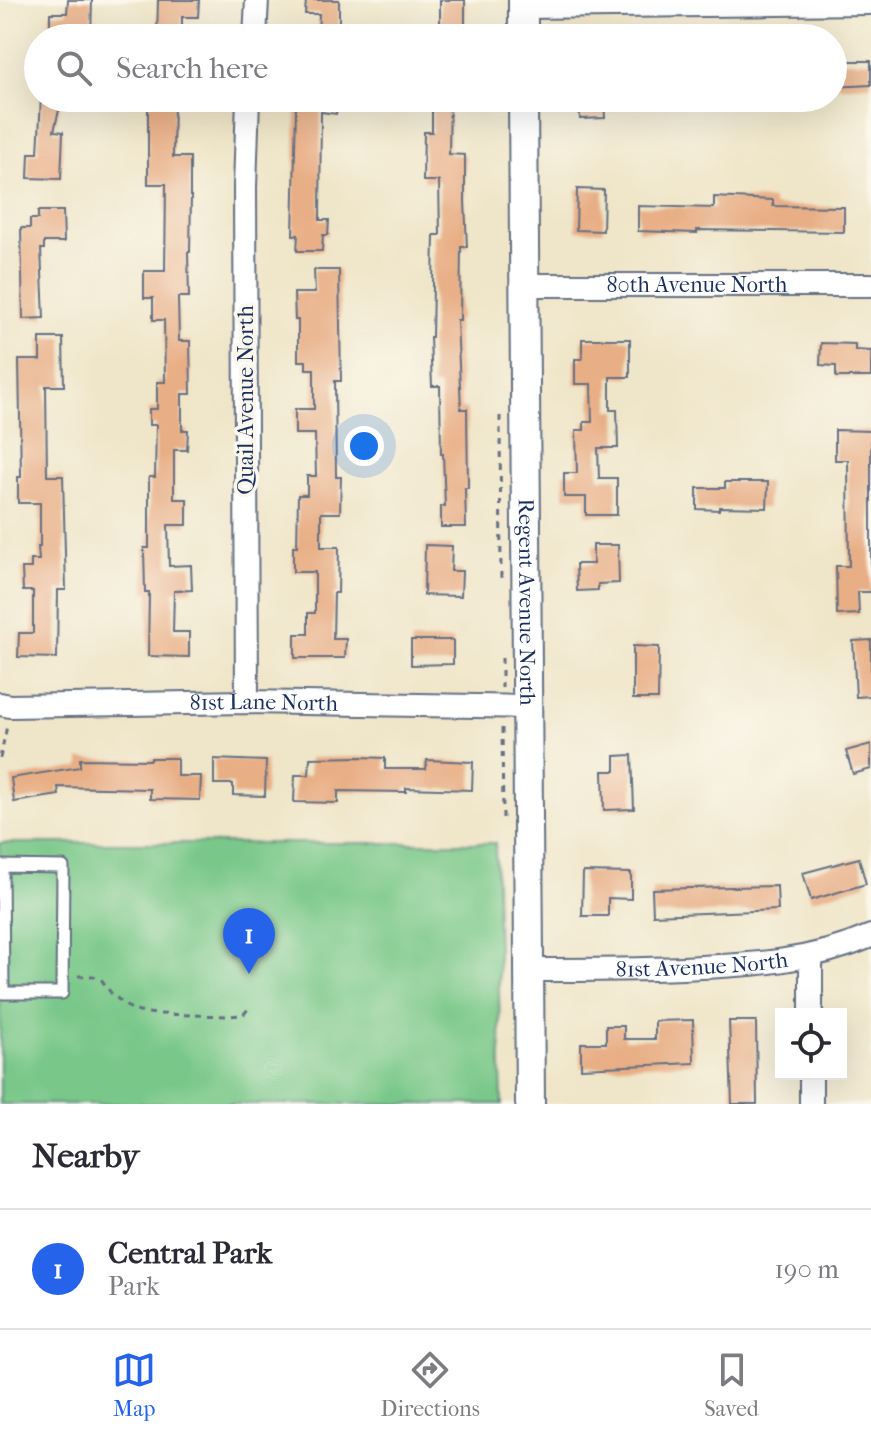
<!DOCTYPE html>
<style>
:root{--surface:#fff;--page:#f2f2f3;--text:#2b2b33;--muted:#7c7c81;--line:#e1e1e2;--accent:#2563eb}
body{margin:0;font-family:"IM FELL French Canon",serif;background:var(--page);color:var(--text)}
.controls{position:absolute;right:24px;bottom:24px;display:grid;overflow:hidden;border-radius:0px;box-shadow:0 8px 32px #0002}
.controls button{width:72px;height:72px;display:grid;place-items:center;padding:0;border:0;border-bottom:2px solid var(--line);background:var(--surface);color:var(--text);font:40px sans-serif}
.you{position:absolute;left:364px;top:446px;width:28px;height:28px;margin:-20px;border:6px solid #fff;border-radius:50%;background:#1a73e8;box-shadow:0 0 0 12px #1a73e833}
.badge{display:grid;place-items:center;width:52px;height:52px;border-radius:50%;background:var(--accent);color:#fff;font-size:26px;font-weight:700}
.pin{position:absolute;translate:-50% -66px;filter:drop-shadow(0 2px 4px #0008)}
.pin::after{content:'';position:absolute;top:42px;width:28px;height:24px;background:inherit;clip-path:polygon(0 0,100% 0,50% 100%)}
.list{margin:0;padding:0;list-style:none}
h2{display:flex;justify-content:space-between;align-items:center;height:104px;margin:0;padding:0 32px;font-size:34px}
h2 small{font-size:26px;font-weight:400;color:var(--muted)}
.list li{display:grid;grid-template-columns:52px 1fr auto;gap:24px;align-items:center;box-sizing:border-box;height:120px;padding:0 32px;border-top:2px solid var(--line)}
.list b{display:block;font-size:30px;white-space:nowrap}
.list p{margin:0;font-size:26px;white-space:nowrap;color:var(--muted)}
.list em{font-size:26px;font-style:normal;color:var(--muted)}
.icon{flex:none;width:44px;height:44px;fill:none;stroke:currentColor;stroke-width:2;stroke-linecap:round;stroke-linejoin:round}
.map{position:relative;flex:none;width:871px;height:1104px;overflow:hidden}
.search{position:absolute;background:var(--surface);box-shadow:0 8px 32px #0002;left:24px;right:24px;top:24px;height:88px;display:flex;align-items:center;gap:20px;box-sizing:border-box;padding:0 28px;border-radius:44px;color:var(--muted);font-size:30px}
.sheet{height:224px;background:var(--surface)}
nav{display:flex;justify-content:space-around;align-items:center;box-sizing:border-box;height:112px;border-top:2px solid var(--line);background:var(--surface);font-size:22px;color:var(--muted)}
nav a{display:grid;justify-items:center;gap:4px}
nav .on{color:var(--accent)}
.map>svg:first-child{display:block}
</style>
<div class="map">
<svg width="871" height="1104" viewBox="0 0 871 1104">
<rect width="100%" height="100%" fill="#fbf7ec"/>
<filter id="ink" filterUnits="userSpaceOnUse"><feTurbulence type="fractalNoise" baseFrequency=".0125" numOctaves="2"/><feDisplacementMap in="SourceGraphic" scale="16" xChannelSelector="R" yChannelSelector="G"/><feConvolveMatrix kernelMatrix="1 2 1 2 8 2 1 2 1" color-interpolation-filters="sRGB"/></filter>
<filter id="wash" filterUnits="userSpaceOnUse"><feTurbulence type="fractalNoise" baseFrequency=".006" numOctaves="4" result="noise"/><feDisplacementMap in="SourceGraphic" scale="32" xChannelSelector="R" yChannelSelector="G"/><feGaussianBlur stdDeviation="1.8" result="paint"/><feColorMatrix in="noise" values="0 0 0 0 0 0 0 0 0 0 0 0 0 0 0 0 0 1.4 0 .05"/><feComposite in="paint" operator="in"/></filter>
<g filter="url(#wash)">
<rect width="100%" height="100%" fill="#efe5c8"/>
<!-- green -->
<path fill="#79c889" stroke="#4a7c74" stroke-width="2" d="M0 843H495L502 1104H0Z"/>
<g id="blocks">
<!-- building -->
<g fill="#e8ae85">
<path d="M68 0H92L91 38H50V13H67Z"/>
<path d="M158 0H199L198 17H182V38H157Z"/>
<path d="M306 0H339V35L318 34 319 14H305Z"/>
<rect x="440" y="0" width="25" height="37"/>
<path d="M833 61H871V85L833 87Z"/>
<path d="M41 98H62L54 131 63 132 61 179 28 178 29 153H38Z"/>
<path d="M148 98H174L173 157H190V196H191L190 252H188L189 297H178L179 341H190L191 394H182V430H188L187 450H174V499H187V525H168L169 566 191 565 192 590 174 591 173 632H189V657L148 656 149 592H145L144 548H149V477H155L156 425H149V409H157V382H165L164 320H153V298H144V271H165L166 184H148Z"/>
<path d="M286 98H338L336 114 321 112 320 220H329L328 235H323L322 251H297L298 235H293L296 108 286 106Z"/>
<path d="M432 98H450L449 154 465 155V201L467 247H461L460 320H457L461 409H467L468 488H465L466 527H441V506H445L443 454H441L440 386H432L430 337H432L434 235H440L439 181H423L424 132H432Z"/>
<path d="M579 98H604L605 118 580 119Z"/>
<path d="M577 189 604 190 603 231 576 230Z"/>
<path d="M714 197 773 200V206L844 207V232L697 230V233L638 231V206L714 208Z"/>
<path d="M38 211H63L64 242H44V249H41L44 318 23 319 21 228H30V219H38Z"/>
<path d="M314 270H339L341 381H335L336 477H341L340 513H321V547H339L338 593H334L333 639H346L345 658H295V634H308V613H315V572H293V546H297L298 495H307V476H316L315 434H295V409H314V369H306V361H298V320H295L294 293H315Z"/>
<path d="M40 338H63L64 386H46L47 476H63L66 590H58L57 658 18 657 19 633H33V591H23L22 568H31V560H39L38 547H40V503H18V477H21L19 360H40Z"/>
<path d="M582 339H630V377H610V410H617L618 448H598L599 478H617V515H586V497H564V473H577L576 430H584V422H592L591 384H575V359H582Z"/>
<path d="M821 343 855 344V350L871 351V377H836V366L820 365Z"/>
<path d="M835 430 871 431V592H858L859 614 837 615 836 566H849L848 460H835Z"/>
<path d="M725 482H768L767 508 719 507V510L697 509V488H725Z"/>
<path d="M425 545 452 546 451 571H462L461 596 424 595Z"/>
<path d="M593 545H618L619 583 598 584V590L577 591 576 564H593Z"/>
<path d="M411 640H453V664L411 665Z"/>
<path d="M871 640V696L856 697 853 641Z"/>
<path d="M633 646 659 647 658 699H633Z"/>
<path d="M871 744V769L853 774 846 751Z"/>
<path d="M632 755 634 809 604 810 603 771H615V756Z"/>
<path d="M360 757 385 758V769H426L427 760 473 762 472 790 406 788V792L338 791V803L294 802 295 775H309L310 758Z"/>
<path d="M151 758H177V776H201L200 800 150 799V789L58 787 59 795 14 802 11 778 80 767V759L150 760Z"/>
<path d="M214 759 266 761 265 796 233 795V784H214Z"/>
<path d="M859 858 866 884 811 900 803 873Z"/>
<path d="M583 872 631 873V899L608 898V916H582Z"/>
<path d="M777 886 778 910 653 915 652 889Z"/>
<path d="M693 1020 694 1063 581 1068V1043H606V1026H624V1039H655V1021Z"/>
<path d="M729 1021H756L757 1104H732Z"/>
</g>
</g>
</g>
<g filter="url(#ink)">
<use href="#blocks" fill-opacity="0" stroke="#656f83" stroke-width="2"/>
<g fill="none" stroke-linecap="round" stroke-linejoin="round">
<defs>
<path id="service" d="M0 866 63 867 62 993H3L2 867"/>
<g id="minor">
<path d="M523 7 871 3"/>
<path d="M255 38 257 0"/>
<path id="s1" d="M525 285H871"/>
<path d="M247 702 245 187 248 98"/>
<path id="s2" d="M0 704 10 706 247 702 528 707"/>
<path d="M811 956V1014"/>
<path id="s3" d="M528 970C580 970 631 970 683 968 750 965 808 963 871 936"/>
<path d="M811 1074V1104"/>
</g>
<g id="tertiary">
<path d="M523 0V38"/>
<path id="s4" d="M523 98 530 1104"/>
</g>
</defs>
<!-- service casing -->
<use href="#service" stroke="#656f83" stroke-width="15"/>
<!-- minor casing -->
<use href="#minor" stroke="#656f83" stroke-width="26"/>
<!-- tertiary casing -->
<use href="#tertiary" stroke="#656f83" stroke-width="32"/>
<!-- path -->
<g stroke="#656f83" stroke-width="3" stroke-dasharray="6 6" stroke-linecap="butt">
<path d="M500 416 501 580"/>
<path d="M502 688V656"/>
<path d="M502 728 503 820"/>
<path d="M0 758 7 726"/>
<path d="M78 976H93L101 979 111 993 126 1006 139 1012 156 1014 229 1016 243 1015 250 1007"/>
</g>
<!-- service -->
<use href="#service" stroke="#fff" stroke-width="11"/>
<!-- minor -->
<use href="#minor" stroke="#fff" stroke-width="22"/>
<!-- tertiary -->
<use href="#tertiary" stroke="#fff" stroke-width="28"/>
</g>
</g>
<g text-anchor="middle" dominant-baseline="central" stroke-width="7" stroke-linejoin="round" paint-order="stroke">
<!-- street labels -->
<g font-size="22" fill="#1b2f5e" stroke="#fbf7ec">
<text stroke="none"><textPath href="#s1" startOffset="172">80th Avenue North</textPath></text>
<text transform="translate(246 400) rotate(-90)">Quail Avenue North</text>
<text stroke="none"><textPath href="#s4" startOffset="504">Regent Avenue North</textPath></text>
<text stroke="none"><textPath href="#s2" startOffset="264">81st Lane North</textPath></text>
<text stroke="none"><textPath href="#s3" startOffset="174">81st Avenue North</textPath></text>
</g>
</g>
</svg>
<div class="controls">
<button><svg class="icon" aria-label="locate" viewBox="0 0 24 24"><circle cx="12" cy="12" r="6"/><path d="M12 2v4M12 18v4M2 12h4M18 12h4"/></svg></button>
</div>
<div class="you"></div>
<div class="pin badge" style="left:249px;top:974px">1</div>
<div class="search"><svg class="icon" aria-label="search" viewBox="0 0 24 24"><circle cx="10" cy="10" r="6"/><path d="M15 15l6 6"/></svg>Search here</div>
</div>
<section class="sheet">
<h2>Nearby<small></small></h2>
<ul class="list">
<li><span class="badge">1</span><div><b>Central Park</b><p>Park</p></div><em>190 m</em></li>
</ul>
</section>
<nav>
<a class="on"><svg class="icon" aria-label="map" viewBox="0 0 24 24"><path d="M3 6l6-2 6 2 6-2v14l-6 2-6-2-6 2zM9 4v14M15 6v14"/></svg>Map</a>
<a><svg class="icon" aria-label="directions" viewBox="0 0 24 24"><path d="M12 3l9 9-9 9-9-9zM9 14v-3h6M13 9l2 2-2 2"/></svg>Directions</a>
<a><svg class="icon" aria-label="saved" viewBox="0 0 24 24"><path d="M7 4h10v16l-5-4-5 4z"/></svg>Saved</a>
</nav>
